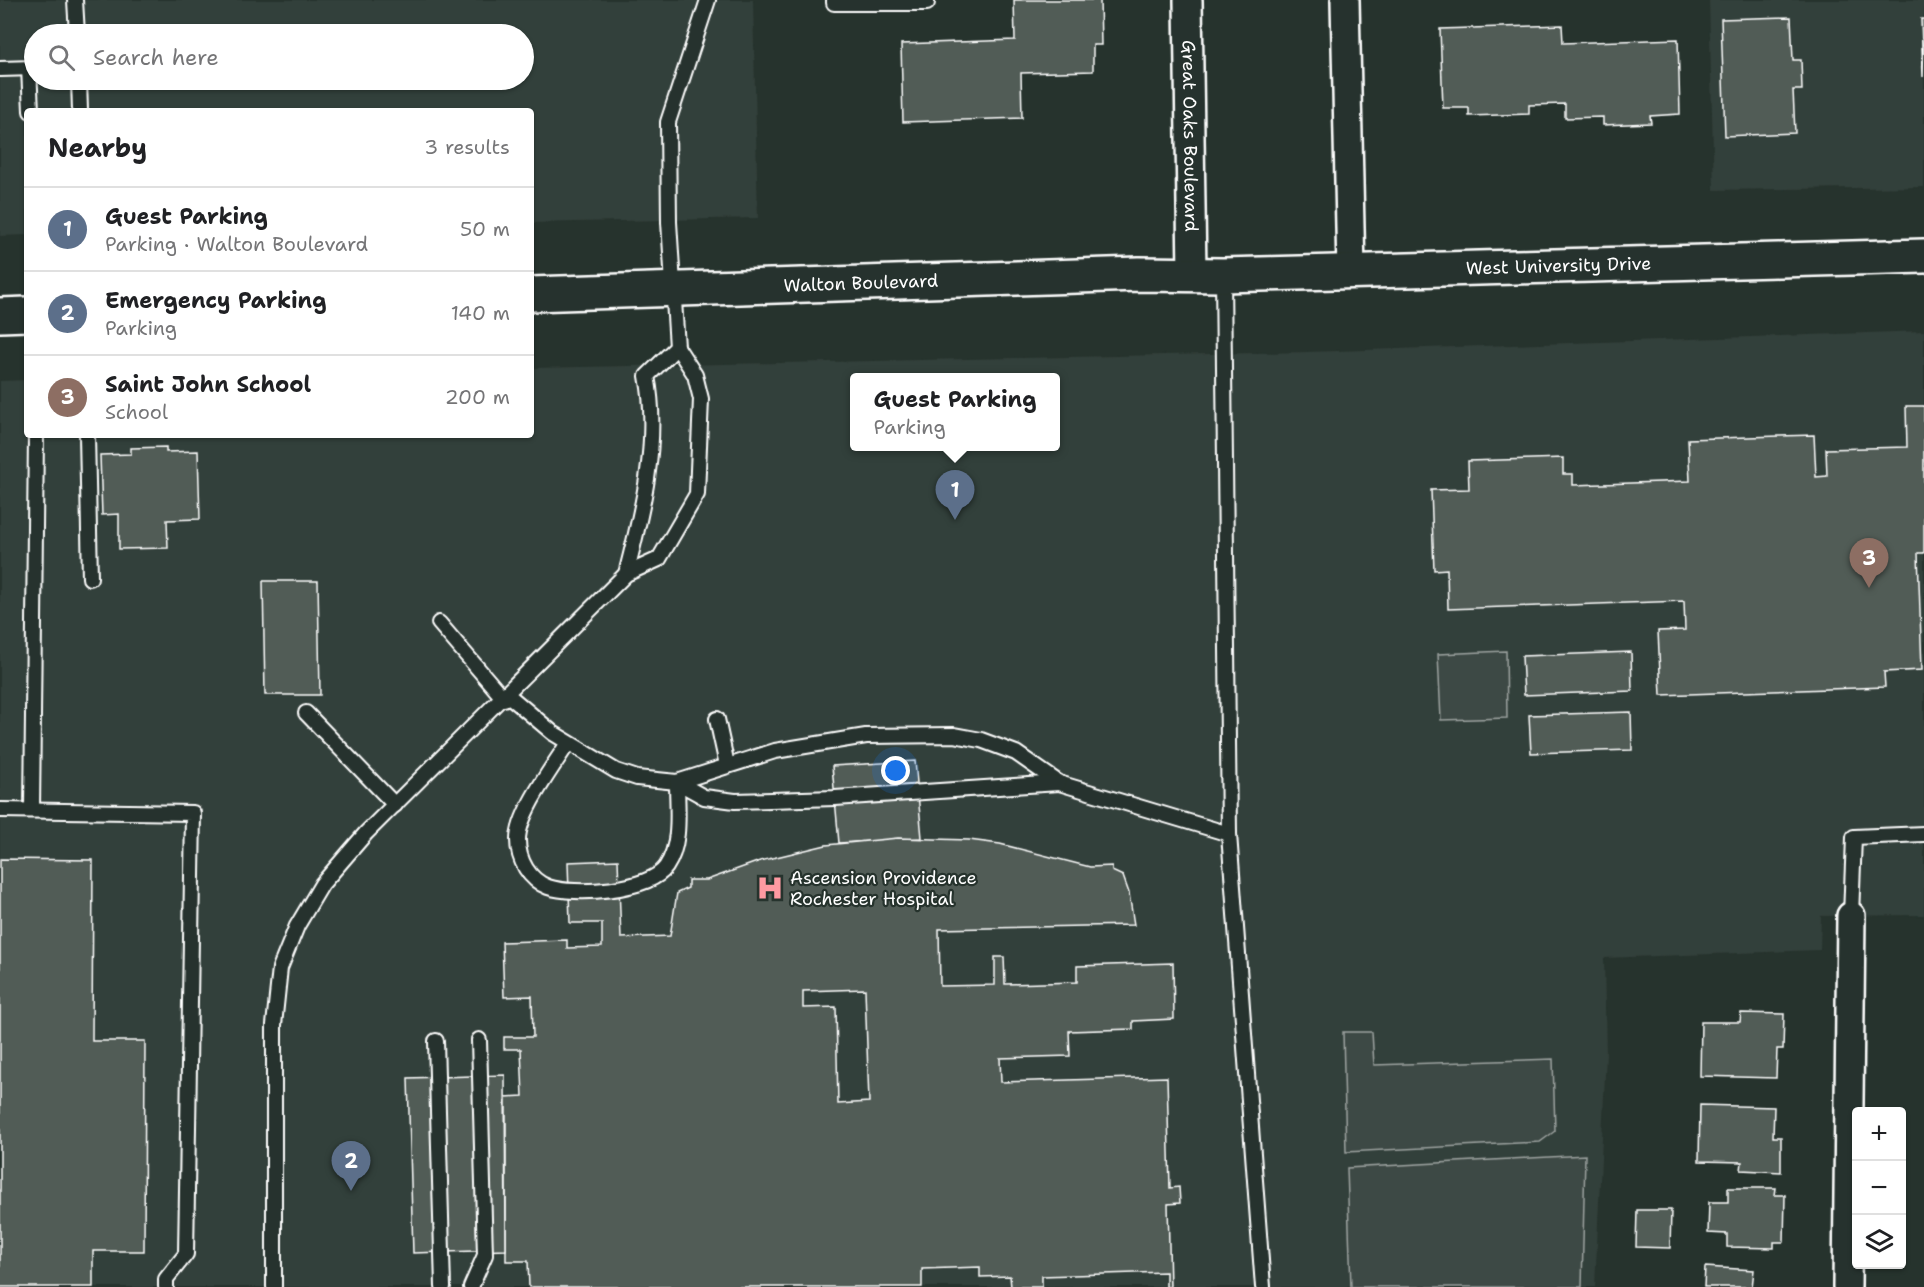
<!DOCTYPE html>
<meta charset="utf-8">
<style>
:root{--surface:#fff;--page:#f2f2f2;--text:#202124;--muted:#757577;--line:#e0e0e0;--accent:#0f766e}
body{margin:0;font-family:"Shantell Sans",sans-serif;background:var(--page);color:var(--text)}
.controls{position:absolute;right:18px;bottom:18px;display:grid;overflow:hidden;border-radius:6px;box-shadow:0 2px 4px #0004}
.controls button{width:54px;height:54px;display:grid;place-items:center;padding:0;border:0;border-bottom:2px solid var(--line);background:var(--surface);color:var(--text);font:30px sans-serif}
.you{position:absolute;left:896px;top:771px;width:21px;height:21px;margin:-15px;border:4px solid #fff;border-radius:50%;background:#1a73e8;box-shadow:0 0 0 9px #1a73e833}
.badge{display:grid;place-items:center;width:39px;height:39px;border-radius:50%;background:var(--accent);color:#fff;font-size:20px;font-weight:700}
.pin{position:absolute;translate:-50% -50px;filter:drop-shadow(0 2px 3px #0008)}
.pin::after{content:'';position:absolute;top:32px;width:21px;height:18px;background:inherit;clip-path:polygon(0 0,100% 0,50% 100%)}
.popup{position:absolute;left:850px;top:373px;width:210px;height:78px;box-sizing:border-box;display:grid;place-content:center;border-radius:6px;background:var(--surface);filter:drop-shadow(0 2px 4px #0005);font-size:20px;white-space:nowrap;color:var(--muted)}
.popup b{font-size:22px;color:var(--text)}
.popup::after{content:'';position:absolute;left:50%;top:100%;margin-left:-12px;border:12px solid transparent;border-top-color:var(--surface)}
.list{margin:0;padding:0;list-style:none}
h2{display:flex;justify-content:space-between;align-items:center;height:78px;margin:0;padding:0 24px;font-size:26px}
h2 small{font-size:20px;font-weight:400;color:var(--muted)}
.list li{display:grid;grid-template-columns:39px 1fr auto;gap:18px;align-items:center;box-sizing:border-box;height:84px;padding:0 24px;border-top:2px solid var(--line)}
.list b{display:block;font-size:22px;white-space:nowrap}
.list p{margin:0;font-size:20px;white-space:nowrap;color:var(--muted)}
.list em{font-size:20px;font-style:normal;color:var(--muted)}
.icon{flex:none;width:33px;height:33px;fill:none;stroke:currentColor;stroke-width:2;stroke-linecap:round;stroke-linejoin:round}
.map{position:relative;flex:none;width:1924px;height:1287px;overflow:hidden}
.search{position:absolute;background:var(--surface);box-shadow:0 2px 4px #0004;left:24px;top:24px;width:510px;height:66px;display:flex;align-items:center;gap:15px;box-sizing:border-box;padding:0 21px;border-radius:33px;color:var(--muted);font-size:22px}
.panel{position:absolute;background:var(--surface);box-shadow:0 2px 4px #0004;left:24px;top:108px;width:510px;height:330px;border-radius:6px}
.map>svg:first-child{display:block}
</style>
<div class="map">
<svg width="1924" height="1287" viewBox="0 0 1924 1287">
<rect width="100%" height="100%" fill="#26332d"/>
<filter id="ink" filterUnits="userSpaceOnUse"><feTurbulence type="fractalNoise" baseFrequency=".0167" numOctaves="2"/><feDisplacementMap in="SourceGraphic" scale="12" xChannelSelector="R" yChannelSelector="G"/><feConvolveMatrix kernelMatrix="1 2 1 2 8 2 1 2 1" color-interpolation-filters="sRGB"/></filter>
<g filter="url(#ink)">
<!-- built -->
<g fill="#333f3a" fill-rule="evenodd">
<path d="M0 0H753L758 218 531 223V111H27V235L0 236ZM34 34H524V80H34Z"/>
<path d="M1709 0H1924V187L1714 190Z"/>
<path d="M1924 331V915L1821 916 1820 950 1604 958 1606 1054 1595 1287H0V381L27 380V435H531V368L1307 352ZM854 378H1056V446H854Z"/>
</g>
<!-- green -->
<g fill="#3e4944" stroke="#9ea4a2" stroke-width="1.5">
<path d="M1506 651 1507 718 1441 720 1438 654Z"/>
<path d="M1343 1032H1372L1374 1065 1553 1059 1555 1131 1540 1142 1346 1152Z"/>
<path d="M1585 1155 1582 1287H1351L1347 1168Z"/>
</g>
<!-- building -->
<g fill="#515c57" stroke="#fff" stroke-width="1.5" fill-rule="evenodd">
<path d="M1014 0H1100L1101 45H1093V71L1021 73 1022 118 903 122 901 44 1015 40Z"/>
<path d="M1791 17 1793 60H1801L1802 90H1793L1795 133 1725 136 1721 19Z"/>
<path d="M1921 19H1924L1923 77Z"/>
<path d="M1562 25 1563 43 1678 39 1680 114 1650 116 1651 123 1603 125V117L1565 118V104L1529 105V114L1469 116V108H1443L1440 29Z"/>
<path d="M1906 406H1924V553H1918L1922 670 1884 672 1885 687 1661 695 1658 631 1685 630 1684 601 1448 609 1447 569 1434 570 1431 490 1469 489 1468 461 1563 458V474H1573V485L1690 481 1688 439 1814 435 1816 477 1827 476 1826 449 1907 447Z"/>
<path d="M166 447V452L198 451 200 519 167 520 168 548 119 549V514L102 515 100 455 131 454V448Z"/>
<path d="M263 581H318L320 695H265Z"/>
<path d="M1631 652 1632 691 1524 695 1522 656Z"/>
<path d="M1631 712 1632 750 1531 753 1529 715Z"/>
<path d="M915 761 922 838 839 843 832 766Z"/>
<path d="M898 838 969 840 1000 844 1090 867 1112 866V871L1123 876 1129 893 1134 925 939 929 940 986 995 985V957H1004L1005 984 1077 982V966L1173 963 1174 1019 1133 1021V1029L1069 1031 1070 1056 1000 1058 1001 1082 1167 1077 1170 1188 1179 1187 1180 1203 1168 1204 1170 1287H1166V1272L1042 1276V1287H1011L1010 1276 980 1277V1267L922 1269V1287H529L528 1261H506V1097L523 1096 521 1049H504V1037H533L532 996 504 997 502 942 567 940V948L602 947V923H570L568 862 618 860 621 938 670 936 677 893 688 888V880H707L760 861 826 845ZM865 989 869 1102 838 1104 836 1007 803 1008V991Z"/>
<path d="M0 859 93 860 92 1041H145L144 1251H93V1287H0Z"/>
<path d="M1741 1013 1784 1014 1783 1049H1777L1776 1078 1700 1076 1701 1022H1740Z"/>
<path d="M505 1075 506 1250 413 1253 408 1078Z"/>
<path d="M1700 1105 1774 1107 1773 1137H1781V1172L1741 1170 1742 1162 1699 1161Z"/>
<path d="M1728 1188H1776L1775 1195H1785L1784 1242H1774V1248L1727 1247V1234L1708 1233 1709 1202H1728Z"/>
<path d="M1637 1210H1671L1670 1248 1636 1247Z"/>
<path d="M1705 1267 1754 1270 1752 1287H1704Z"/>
</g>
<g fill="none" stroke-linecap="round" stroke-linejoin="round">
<defs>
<g id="lane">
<path d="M75 0 77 34"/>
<path d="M834 0V3H927V0"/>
<path d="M29 68 31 111"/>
<path d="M0 69 34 68"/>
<path d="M79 80 80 111"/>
<path d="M1223 275 1229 834 1263 1287"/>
<path d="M87 435 90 578"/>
<path d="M626 574C642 512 660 441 647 376L677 347"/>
<path d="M439 623 504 699"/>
<path d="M508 695 553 733 616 771 637 778 677 782 775 751 866 736 954 735 981 740 1016 753 1059 783 1229 834"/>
<path d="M306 713 395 805"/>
<path d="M717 719 727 765"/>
<path d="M568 743C553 767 518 813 518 840 518 860 529 880 548 887 574 896 649 891 666 867 682 844 677 809 677 782L704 797 735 801 835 798 1059 783"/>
<path d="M0 810 193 813 186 1254 166 1279V1287"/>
<path d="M32 810 36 435"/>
<path d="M1851 916 1854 837 1924 834"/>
<path d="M436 1041 443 1287"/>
<path d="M274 1287V1025L280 968 297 926 322 884 366 833 626 574 659 559 697 494 701 399 695 375 677 347 669 222 668 122 708 0"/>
<path d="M471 1287 485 1255 479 1040"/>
</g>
<g id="street">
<path id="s1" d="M1188 0 1192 273"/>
<path d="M1345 0 1351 272"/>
<path d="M1847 1287 1851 916"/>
</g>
<g id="secondary">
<path id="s2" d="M531 294 1139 274 1223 275 1924 256"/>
<path d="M0 315 27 314"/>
</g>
</defs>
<!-- lane casing -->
<use href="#lane" stroke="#fff" stroke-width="18"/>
<!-- street casing -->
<use href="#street" stroke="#fff" stroke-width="32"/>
<!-- secondary casing -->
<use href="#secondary" stroke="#fff" stroke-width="38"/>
<!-- lane -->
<use href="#lane" stroke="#26332d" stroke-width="14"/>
<!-- street -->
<use href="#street" stroke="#26332d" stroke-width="27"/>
<!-- secondary -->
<use href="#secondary" stroke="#26332d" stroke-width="33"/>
</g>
</g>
<!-- icons -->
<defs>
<symbol id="hospital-bare" viewBox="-9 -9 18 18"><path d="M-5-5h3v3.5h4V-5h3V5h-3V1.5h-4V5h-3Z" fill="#ff9aa2" stroke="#26332d" stroke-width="2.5" paint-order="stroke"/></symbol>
</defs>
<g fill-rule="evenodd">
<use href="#hospital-bare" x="751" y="869" width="38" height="38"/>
</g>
<g text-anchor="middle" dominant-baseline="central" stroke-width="4.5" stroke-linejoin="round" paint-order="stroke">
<!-- street labels -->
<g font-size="18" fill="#fff" stroke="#26332d">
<text stroke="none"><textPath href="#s1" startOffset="136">Great Oaks Boulevard</textPath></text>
<text stroke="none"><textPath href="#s2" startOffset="1028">West University Drive</textPath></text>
<text stroke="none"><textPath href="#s2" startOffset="330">Walton Boulevard</textPath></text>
</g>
<!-- poi labels -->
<g font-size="18" fill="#fff" stroke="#26332d" text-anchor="start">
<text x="790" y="878">Ascension Providence<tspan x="790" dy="21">Rochester Hospital</tspan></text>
</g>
</g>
</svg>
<div class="controls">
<button>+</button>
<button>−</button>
<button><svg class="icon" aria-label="layers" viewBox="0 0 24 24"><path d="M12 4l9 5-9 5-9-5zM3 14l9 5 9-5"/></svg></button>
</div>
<div class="you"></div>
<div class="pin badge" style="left:955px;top:520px;background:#5c6f8a">1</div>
<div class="popup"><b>Guest Parking</b>Parking</div>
<div class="pin badge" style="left:351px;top:1191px;background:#5c6f8a">2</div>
<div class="pin badge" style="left:1869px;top:588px;background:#8d6e63">3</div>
<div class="search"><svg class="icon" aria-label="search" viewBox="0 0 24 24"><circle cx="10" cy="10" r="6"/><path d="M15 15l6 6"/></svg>Search here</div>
<section class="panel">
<h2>Nearby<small>3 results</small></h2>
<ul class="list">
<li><span class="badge" style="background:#5c6f8a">1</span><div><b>Guest Parking</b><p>Parking · Walton Boulevard</p></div><em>50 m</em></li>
<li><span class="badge" style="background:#5c6f8a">2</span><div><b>Emergency Parking</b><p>Parking</p></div><em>140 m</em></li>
<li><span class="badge" style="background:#8d6e63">3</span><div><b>Saint John School</b><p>School</p></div><em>200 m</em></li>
</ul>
</section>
</div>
